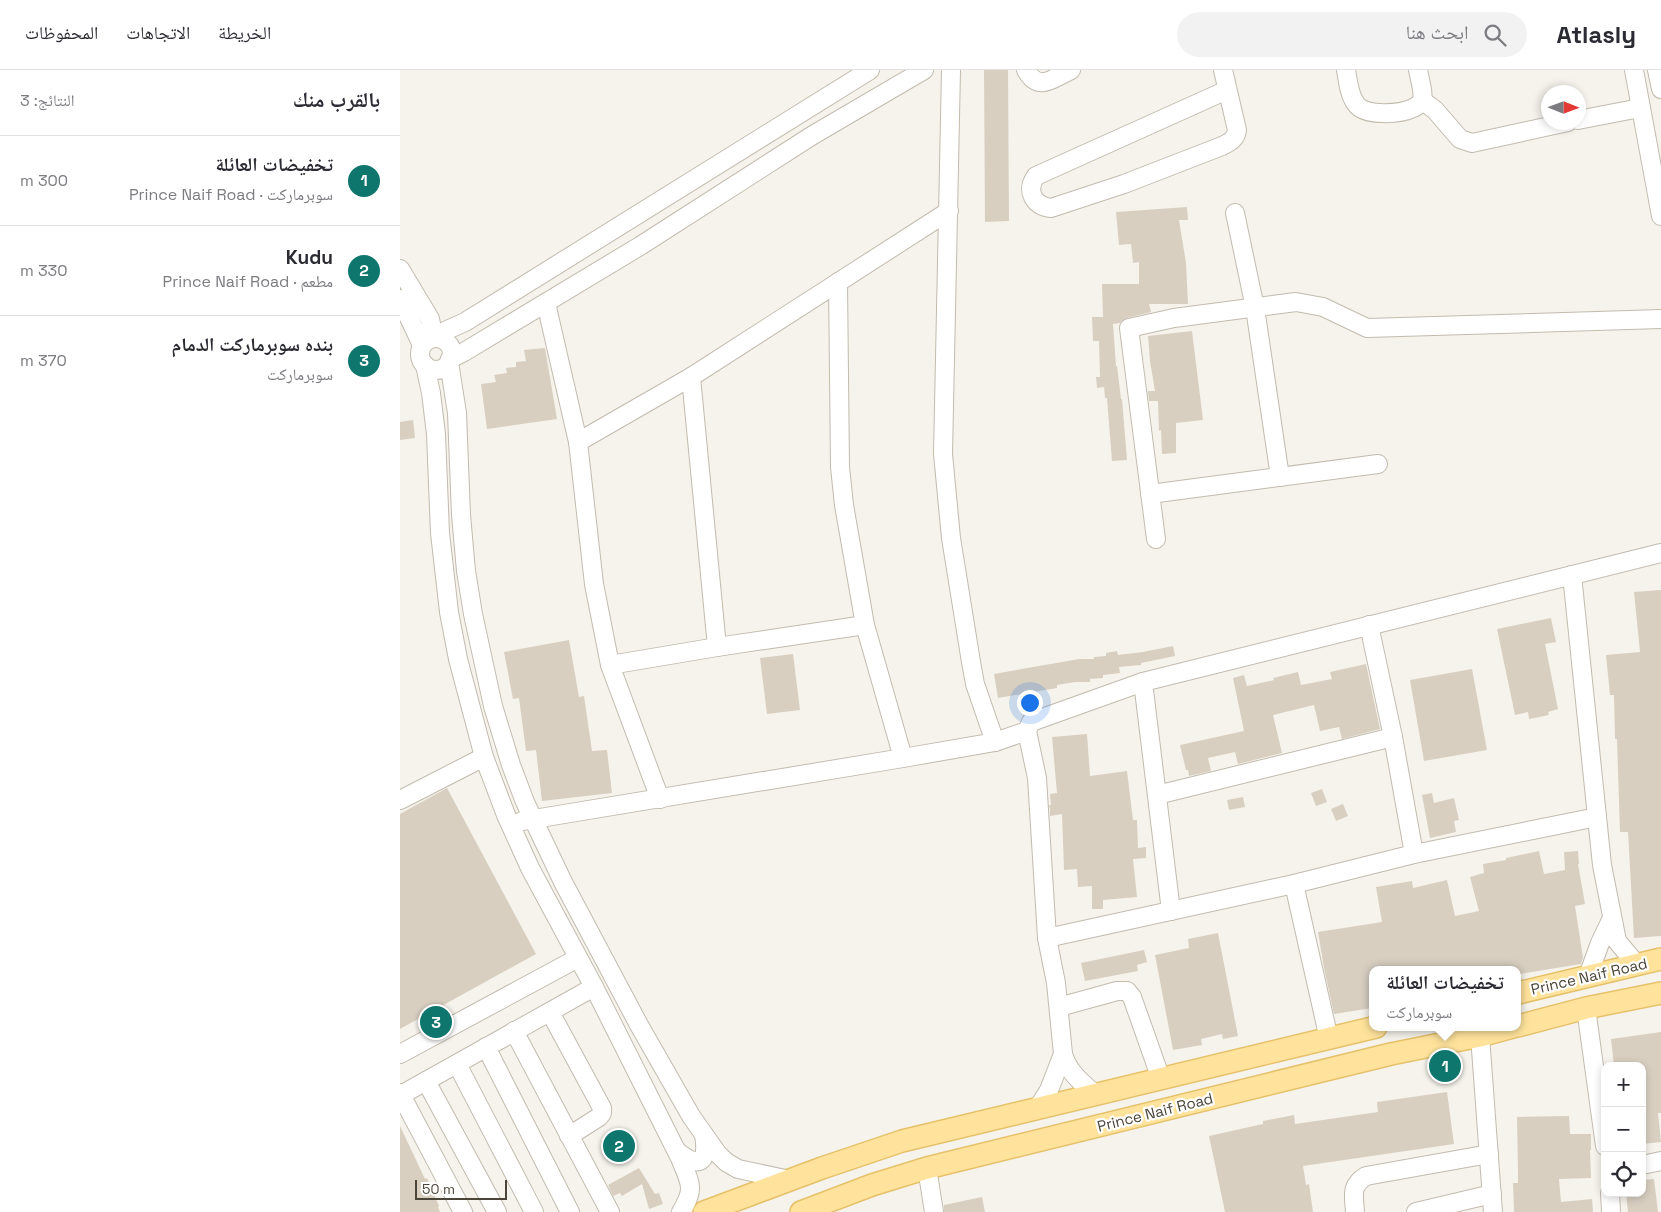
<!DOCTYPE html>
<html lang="ar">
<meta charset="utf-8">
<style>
:root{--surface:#fff;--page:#f2f2f3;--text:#2b2b33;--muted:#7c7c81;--line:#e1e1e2;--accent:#0f766e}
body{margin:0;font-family:"Space Grotesk","Noto Naskh Arabic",sans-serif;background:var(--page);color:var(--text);direction:rtl}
.controls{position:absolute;right:15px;bottom:15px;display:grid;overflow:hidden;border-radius:10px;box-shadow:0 2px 8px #0003}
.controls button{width:45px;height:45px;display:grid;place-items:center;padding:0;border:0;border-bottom:1px solid var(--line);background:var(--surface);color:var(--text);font:25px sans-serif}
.compass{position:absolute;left:1141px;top:15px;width:45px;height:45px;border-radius:50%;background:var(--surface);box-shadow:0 2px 8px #0003;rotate:91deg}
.scale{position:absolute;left:15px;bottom:12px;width:92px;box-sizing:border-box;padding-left:5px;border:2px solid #4b4439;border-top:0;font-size:14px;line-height:18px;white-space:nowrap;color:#4b4439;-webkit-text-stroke:4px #fff;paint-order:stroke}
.you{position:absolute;left:629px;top:632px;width:18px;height:18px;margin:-12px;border:4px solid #fff;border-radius:50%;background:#1a73e8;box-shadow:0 0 0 8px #1a73e833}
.badge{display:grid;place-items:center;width:32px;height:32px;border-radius:50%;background:var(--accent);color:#fff;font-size:16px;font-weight:700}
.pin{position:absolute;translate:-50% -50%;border:2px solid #fff;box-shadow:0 1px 5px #0006}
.popup{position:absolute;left:969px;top:896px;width:152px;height:65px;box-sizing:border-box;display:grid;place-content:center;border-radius:10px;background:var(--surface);filter:drop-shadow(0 1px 4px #0005);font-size:16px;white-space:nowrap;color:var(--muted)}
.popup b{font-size:19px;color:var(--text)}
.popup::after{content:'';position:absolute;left:50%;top:100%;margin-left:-10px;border:10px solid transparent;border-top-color:var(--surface)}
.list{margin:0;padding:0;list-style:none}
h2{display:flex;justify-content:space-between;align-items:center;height:65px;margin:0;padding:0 20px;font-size:21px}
h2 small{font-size:16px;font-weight:400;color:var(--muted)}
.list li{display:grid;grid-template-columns:32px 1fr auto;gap:15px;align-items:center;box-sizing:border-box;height:90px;padding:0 20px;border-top:1px solid var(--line)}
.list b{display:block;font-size:19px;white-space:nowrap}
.list p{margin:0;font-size:16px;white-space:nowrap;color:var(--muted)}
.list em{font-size:16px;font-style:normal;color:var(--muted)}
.icon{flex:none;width:28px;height:28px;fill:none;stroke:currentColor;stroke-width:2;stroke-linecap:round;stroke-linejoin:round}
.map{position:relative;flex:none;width:1261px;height:1142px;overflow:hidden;direction:ltr}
header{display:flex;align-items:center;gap:30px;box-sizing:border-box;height:70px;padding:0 25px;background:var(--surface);border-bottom:1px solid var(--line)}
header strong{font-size:24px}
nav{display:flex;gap:28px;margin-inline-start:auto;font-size:18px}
.search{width:350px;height:45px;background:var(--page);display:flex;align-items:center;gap:12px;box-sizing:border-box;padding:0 18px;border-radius:28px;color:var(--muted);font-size:19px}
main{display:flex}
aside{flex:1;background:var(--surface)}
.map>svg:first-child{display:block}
</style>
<header>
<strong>Atlasly</strong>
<div class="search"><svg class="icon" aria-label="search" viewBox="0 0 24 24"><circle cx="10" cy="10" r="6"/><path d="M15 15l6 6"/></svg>ابحث هنا</div>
<nav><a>الخريطة</a><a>الاتجاهات</a><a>المحفوظات</a></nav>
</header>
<main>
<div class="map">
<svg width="1261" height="1142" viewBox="0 0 1261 1142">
<rect width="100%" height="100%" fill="#f6f3ec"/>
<!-- building -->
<g fill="#d8cfc1">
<path d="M584 0H608L609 151 585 152Z"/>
<path d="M787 137 788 150H779L786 193 788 234H749L751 242 727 248 720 253 713 254 716 296H717L721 329H722L727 390 712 391 707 328H705L704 317 697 318 696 307H700L699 271H693L692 247H703L702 214H739V192L733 193 731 174 719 175 716 142Z"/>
<path d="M792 261 803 350 776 353V383L762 384 761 360 759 361 758 331H749L748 321H755L750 291 748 266Z"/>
<path d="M145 278 157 349 87 359 81 314 96 312 94 305 107 303 106 298 116 297V292L126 291 124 280Z"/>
<path d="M13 350 15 368 0 370V352Z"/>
<path d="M1261 520V866L1234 868 1228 762H1220L1217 669H1215L1214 625H1210L1206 585 1240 582 1234 522Z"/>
<path d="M1151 548 1156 572 1145 574 1158 639 1148 642 1149 645 1129 649 1128 642 1115 645 1097 559Z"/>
<path d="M169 570 179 627 184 626 192 681 207 680 212 723 142 731 136 680 126 681 119 628 113 629 104 582Z"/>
<path d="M773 576 775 586 741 593V595L719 597 720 603 703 605V608L690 609V612H675L657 615V618L598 628 594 604 679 589H694V587L706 586V583L717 581 718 585 743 582Z"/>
<path d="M393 584 400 640 367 644 360 588Z"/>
<path d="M966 594 980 659 942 669 939 657 920 661 914 635 873 645 882 683 838 694 835 682 808 688 811 701 789 706 788 700H786L780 675 844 661 833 608 844 605 847 616 874 610 873 608 898 602 901 615 932 609 930 602Z"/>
<path d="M1072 599 1087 680 1024 691 1010 610Z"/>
<path d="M687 664 690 706 727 701 733 750H737L738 778 746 777V788L733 789 737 827 703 830V839H692V816L678 817 677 799 664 800 662 744 650 746V740L649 735H651L650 724 657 723 652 667Z"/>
<path d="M47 718 136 884 0 959V744Z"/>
<path d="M922 719 927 732 916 736 911 723Z"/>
<path d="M1032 723 1034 733 1054 728 1059 750 1054 751 1056 762 1030 768 1022 725Z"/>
<path d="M843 727 845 737 829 740 827 730Z"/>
<path d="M943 734 948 746 936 751 931 739Z"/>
<path d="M1139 781 1144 804 1165 800 1164 782 1178 781 1179 794H1178L1185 834 1175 836 1183 888 1181 894 1120 904 1119 900H972V938L934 944 924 898 918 862 982 852 976 817 1012 811 1013 818 1047 810 1055 846 1079 841 1070 807 1084 803 1083 794 1106 790V788Z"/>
<path d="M818 863 838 966 823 969 822 964 801 969 802 975 773 980 755 885 789 878 788 869Z"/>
<path d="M744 880 747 892 737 895 738 901 685 911 681 893Z"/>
<path d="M1261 962V1043H1258L1261 1072 1242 1074V996H1214L1211 969Z"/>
<path d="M1047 1022 1054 1074 903 1096 906 1115 909 1114 913 1142H825L809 1066 863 1054V1051L894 1045 895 1054 978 1042 977 1032Z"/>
<path d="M1169 1046 1170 1064H1191V1080H1190L1191 1108 1159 1109 1161 1132 1192 1129 1193 1142H1114L1113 1113H1118V1100L1117 1047Z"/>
<path d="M0 1056 25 1109 27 1108 39 1136 38 1137 40 1142H0Z"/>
<path d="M228 1062 235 1076 209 1090 202 1076Z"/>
<path d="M239 1098 255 1124 259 1123 263 1134 249 1139 242 1114 222 1126 220 1123 213 1126 208 1115Z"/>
<path d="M1254 1109 1258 1142H1228L1226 1123H1242V1110Z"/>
<path d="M582 1127 585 1142H544V1135Z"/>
</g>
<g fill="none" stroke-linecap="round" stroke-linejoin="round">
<defs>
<g id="minor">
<path d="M551 0 543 384 551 468 571 592 575 614 595 672"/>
<path d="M626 0C639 23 653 8 671 0"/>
<path d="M823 0 837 60C836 69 830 72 822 76L724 114 651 138C634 136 625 121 636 106L827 20"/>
<path d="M946 0C948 11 949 25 956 34 965 47 1001 44 1013 38 1016 37 1020 33 1023 31"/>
<path d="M1018 0 1022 19 1023 31"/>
<path d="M1234 0 1261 146"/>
<path d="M1257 0 1261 19"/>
<path d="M1023 31 1035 40 1060 69 1072 73 1168 52"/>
<path d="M1178 50 1240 38"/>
<path d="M835 143 855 238 880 407"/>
<path d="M0 199 30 249 34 268"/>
<path d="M0 229 22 275"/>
<path d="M146 233 178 372"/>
<path d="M37 268 45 261 65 252 470 0"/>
<circle cx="36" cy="284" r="16"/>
<path d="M50 289 64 282 240 176 413 65 524 0"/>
<path d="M49 292 57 343 61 445 66 501 73 544 93 636 111 695 125 732 163 812 239 955 291 1046 317 1083 326 1092 338 1099 390 1110"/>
<path d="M25 295 31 323 36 364 40 463 49 542 58 589 84 687 106 745 130 798 194 917 280 1088C290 1113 296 1118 281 1142"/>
<path d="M291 307 317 577"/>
<path d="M750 424 978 394"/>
<path d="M756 469 729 258 774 248 896 232 923 237 967 258 1261 249"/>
<path d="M1172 505 1202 795 1217 871 1237 895"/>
<path d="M465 555 503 688"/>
<path d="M969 555 993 667 1014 784"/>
<path d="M210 595 317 577 465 555 444 435 440 397 438 212"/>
<path d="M743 612 771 841"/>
<path d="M757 725 993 667"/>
<path d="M260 729 210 595 194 514 178 372 291 307 549 141"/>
<path d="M0 730 84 687"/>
<path d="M122 751 503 688 595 672 627 661"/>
<path d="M894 814 929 969"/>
<path d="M647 868 894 814 1014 784 1197 747"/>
<path d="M1188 906 1200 873 1212 848"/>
<path d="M659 937 717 921H727L732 927 761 1009"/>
<path d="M1186 938 1205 1076"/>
<path d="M150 942 202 1038V1043L199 1047 169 1066"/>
<path d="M114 961 210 1142"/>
<path d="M1080 966 1093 1142"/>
<path d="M86 977 170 1142"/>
<path d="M0 984 178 888"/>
<path d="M57 994 134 1142"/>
<path d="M26 1011 97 1142"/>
<path d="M0 1023 63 1142"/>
<path d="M1 1025 194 917"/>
<path d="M696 1025C682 1013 668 1002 663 984L656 913 647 868 637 708 627 661 631 652 743 612 1261 483"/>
<path d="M637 1039 649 1020 663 984"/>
<path d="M277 1081C298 1099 309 1094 304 1065"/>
<path d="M1242 1095 1261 1091"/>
<path d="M527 1098 534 1142"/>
<path d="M1210 1123 1211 1142"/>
<path d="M955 1142C954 1125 950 1116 966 1106L1089 1084"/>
<path d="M1016 1142 1092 1124"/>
</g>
<g id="major">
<path d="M1118 923 1261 889"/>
<path d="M1118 956 1186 938 1261 923"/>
<path d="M304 1142 422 1098 502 1071 976 957"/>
<path d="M401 1142 472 1115 527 1098 991 984 1080 966 1113 957"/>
</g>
</defs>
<!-- minor casing -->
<use href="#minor" stroke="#c2bbae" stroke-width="20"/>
<!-- major casing -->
<use href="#major" stroke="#e6c16a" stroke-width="24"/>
<!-- minor -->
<use href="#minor" stroke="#fff" stroke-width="18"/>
<!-- major -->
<use href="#major" stroke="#ffe39c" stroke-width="21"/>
</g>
<g text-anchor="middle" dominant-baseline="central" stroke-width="4.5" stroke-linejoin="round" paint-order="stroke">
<!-- street labels -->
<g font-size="15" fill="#4b4439" stroke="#fff">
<text transform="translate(1189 906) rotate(-13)">Prince Naif Road</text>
<text transform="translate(755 1042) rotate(-14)">Prince Naif Road</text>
</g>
</g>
</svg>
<div class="controls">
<button>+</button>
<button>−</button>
<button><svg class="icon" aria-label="locate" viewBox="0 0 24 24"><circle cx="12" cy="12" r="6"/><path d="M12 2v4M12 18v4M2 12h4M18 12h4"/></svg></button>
</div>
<svg class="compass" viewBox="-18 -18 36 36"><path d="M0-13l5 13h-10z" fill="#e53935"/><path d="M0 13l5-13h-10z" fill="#7c7c81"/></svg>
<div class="scale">50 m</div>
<div class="you"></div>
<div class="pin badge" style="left:1045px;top:996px">1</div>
<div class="popup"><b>تخفيضات العائلة</b>سوبرماركت</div>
<div class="pin badge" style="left:219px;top:1076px">2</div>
<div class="pin badge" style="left:36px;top:952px">3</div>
</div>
<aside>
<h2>بالقرب منك<small>النتائج: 3</small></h2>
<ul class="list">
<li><span class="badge">1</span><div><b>تخفيضات العائلة</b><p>سوبرماركت · Prince Naif Road</p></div><em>300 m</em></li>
<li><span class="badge">2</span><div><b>Kudu</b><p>مطعم · Prince Naif Road</p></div><em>330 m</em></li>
<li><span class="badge">3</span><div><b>بنده سوبرماركت الدمام</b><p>سوبرماركت</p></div><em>370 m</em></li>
</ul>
</aside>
</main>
